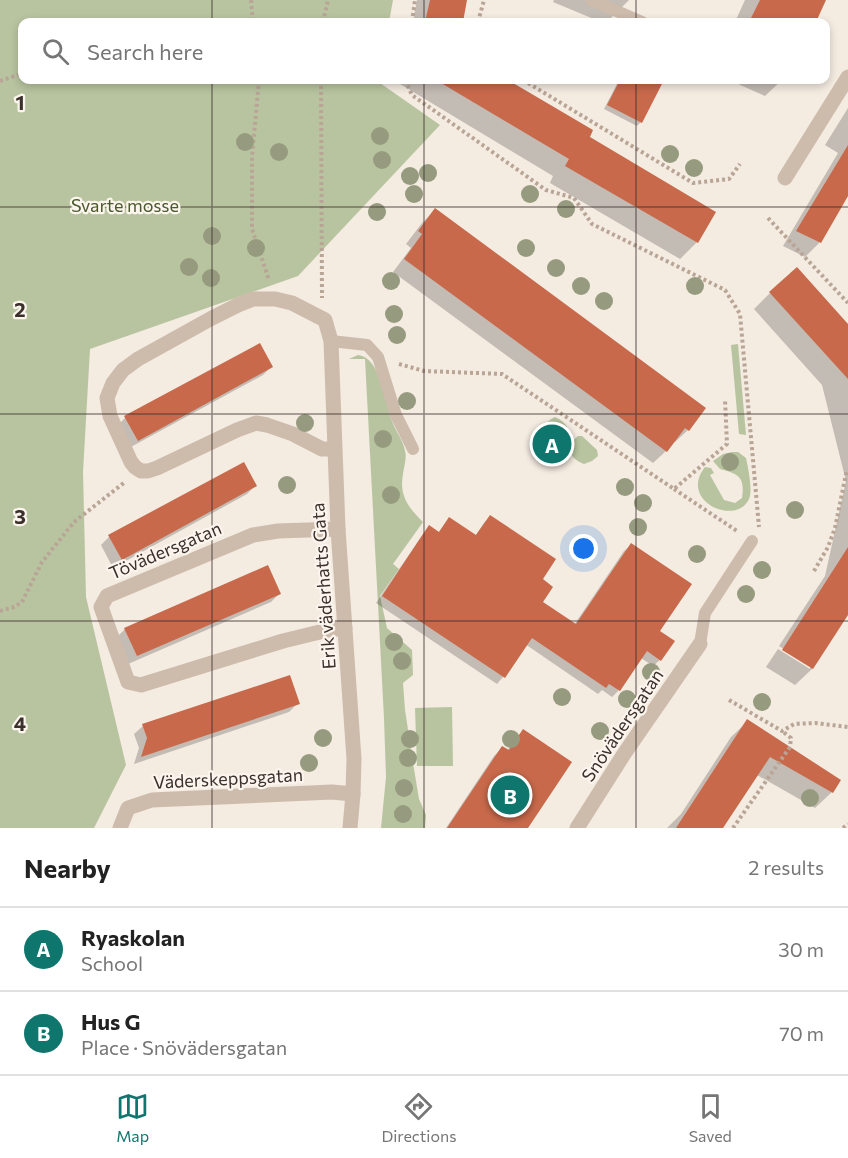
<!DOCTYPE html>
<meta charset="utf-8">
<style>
:root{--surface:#fff;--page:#f6f6f6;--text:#222;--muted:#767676;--line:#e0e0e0;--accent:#0f766e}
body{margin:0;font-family:Commissioner,sans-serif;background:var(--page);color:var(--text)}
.you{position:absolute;left:584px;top:549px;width:21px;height:21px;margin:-15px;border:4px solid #fff;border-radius:50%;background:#1a73e8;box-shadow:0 0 0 9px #1a73e833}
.badge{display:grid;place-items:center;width:39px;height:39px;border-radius:50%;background:var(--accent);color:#fff;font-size:20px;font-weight:700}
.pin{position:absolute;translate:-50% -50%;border:3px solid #fff;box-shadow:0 2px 6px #0006}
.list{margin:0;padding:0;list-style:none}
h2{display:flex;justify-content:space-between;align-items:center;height:78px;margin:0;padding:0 24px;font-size:26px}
h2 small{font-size:20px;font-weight:400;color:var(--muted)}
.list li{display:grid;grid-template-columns:39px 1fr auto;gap:18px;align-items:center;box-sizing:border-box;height:84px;padding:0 24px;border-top:2px solid var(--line)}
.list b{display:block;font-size:22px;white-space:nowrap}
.list p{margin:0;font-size:20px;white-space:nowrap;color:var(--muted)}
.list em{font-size:20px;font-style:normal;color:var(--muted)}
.icon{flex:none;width:33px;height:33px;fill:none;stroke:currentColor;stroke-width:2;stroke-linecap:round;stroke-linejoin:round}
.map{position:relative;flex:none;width:848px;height:828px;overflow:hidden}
.search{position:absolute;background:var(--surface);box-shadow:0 3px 9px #0003;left:18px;right:18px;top:18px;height:66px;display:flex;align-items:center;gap:15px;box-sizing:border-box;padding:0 21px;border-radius:12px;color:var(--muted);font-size:22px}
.sheet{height:246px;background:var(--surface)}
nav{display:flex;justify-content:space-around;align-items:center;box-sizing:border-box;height:84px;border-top:2px solid var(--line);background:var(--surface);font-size:16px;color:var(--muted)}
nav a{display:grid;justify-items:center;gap:3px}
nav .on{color:var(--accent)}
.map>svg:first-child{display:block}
</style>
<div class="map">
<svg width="848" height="828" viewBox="0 0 848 828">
<rect width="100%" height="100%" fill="#f4ebe1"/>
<!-- green -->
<g fill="#b8c4a0">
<path d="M0 0H393L389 22H22V80H380V83L440 125 298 276 90 349 83 472 86 597 126 765 94 828H0Z"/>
<path d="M738 344 746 435 739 434 731 345Z"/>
<path d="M358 355C381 357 385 404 392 421 396 432 403 440 405 451 407 458 404 466 403 474 399 496 408 507 423 522L393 564 399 569 380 596 387 628 412 650 413 675 403 683 405 710 414 769 419 799 426 815 425 828H381L386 777 384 718 365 359H349Z"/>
<path d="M555 417C588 432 555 466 541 434 543 427 548 420 555 417Z"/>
<path d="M578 436H582L597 450 598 456 592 461 584 464C570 459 564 447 578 436Z"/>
<path d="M732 452H738L746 458C748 467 753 491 749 499 736 527 678 501 705 467L711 468 714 473 710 475 724 500 735 503 742 498C745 477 739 474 720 469L713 461 723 454Z"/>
<path d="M452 707 453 766H417L415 708Z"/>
</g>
<!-- shadow -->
<g fill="#0003">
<path d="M417 0H465L461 22H413Z"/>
<path d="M554 0H629L607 22H601L553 2Z"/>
<path d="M745 0H825L814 22H735Z"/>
<path d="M401 80H505L591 131 588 138 697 242 680 259 550 183 553 176 400 84Z"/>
<path d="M619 80H662L641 122 637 126 604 109Z"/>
<path d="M729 80H782L765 96Z"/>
<path d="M848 108V193L819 243 805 257 783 246 838 153 825 145Z"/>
<path d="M435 210 688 430 675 442 673 441 666 451 653 463 393 272 411 248 406 244 422 223Z"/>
<path d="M770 293 848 326V612L812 669 795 685 766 667 778 649 810 669V666L779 646 825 576 846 481 822 385 754 309Z"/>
<path d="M271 367 263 375 129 448 117 426 125 418Z"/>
<path d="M255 486 247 494 113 568 101 545 109 537Z"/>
<path d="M490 516 540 580 541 602 574 625 624 551 631 545 658 631 660 660 653 666 641 658 619 690 612 697 602 690 598 694 525 644 503 677 497 684 376 603 423 534 429 527 438 533 449 519 475 536 484 523Z"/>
<path d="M280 593 271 602 128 664 117 637 125 629Z"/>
<path d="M298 703 289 712 134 764 139 748 134 734 143 726Z"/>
<path d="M748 721 832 792 815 808 757 775 722 828H667L681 814 731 737Z"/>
<path d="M523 731 526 828H446L494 756 502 748 507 751 515 739Z"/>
</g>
<!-- building -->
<g fill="#c8694b">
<path d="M430 0H467L463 22H425Z"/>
<path d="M760 0H826L816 22H749Z"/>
<path d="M436 80H508L593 130 590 137 716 212 698 243 565 166 569 159Z"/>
<path d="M620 80H664L642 123 607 105Z"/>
<path d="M848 145V196L821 243 796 231Z"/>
<path d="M435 208 706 408 689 431 685 428 667 452 404 259 422 234 418 231Z"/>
<path d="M797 267 848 324V379L769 292Z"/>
<path d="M260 343 273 367 138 441 124 416Z"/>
<path d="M244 462 257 486 122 560 108 535Z"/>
<path d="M490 515 556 559 543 579 553 587 543 602 576 624 631 543 692 584 660 631 675 641 661 661 647 651 620 691 609 684 606 688 532 638 505 678 382 596 429 525 439 532 449 517 476 535Z"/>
<path d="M848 547V615L813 669 782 650Z"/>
<path d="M268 565 281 594 137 656 124 628Z"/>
<path d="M290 675 300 704 141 757 147 738 142 724Z"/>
<path d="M747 719 841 780 833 793 770 757 723 828H676Z"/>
<path d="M523 729 572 762 528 828H447L502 746 509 750Z"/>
</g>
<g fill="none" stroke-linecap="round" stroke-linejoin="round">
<!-- path -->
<g stroke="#b9a596" stroke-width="4" stroke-dasharray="3 3" stroke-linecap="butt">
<path d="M251 0 253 22"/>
<path d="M323 22 328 0"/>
<path d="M412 22 415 0"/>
<path d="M478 22 484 0"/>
<path d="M259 80 252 157V229L269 280"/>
<path d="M321 80 322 298"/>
<path d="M405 80 412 95 546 190 574 198 592 224 725 290 740 314 759 527"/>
<path d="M523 80 693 183 729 179 740 164"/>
<path d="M0 81 20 74 22 72"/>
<path d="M768 218 848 303"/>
<path d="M399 364 424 371 502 374 674 489 727 444 725 399"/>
<path d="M674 489 737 531"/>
<path d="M814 571 828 547 835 528 847 469"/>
<path d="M0 611 14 607 22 602 42 562 74 522 125 482"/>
<path d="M729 700 782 731 794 724 815 723 848 727"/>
<path d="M733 828 790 747 791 738 782 731"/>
<path d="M843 828 848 824"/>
</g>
<!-- service -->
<g stroke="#cdbbac" stroke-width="12">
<path d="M591 0 642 22"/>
<path d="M331 341 367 345 378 357 396 415 413 449"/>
<path d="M700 644 705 613 752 541"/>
</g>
<!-- minor -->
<g stroke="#cdbbac" stroke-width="15">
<path d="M785 178 848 77"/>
<path d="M335 449H322L293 434 267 425 256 423 237 430 157 468 148 471H141L135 467 131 462 110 416 107 398 113 383 123 370 138 359 212 318 238 305 253 299H275L292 303 325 320 331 341 338 529 354 759 353 794 350 828"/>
<path d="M338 529 278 531 253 535 107 596 101 607 128 682 141 685 283 641 328 630 345 628"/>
<path d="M120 828 128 808 152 800 332 792 353 794"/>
<path d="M577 828 624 754 700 644"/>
</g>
</g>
<!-- trees -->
<g fill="#969b7f">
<circle cx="380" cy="136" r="9"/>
<circle cx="245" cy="142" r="9"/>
<circle cx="279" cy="152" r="9"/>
<circle cx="670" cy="154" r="9"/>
<circle cx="382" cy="160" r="9"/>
<circle cx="694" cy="168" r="9"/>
<circle cx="428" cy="173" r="9"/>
<circle cx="410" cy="176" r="9"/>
<circle cx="414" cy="194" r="9"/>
<circle cx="530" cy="194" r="9"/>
<circle cx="566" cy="209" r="9"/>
<circle cx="377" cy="212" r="9"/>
<circle cx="212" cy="236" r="9"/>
<circle cx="256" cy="248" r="9"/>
<circle cx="526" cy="248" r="9"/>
<circle cx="189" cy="267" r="9"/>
<circle cx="556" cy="268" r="9"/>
<circle cx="211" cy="278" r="9"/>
<circle cx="391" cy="281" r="9"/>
<circle cx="581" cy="286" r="9"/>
<circle cx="695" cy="286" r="9"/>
<circle cx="604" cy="301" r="9"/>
<circle cx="394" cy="314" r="9"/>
<circle cx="397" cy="335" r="9"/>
<circle cx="407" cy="401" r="9"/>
<circle cx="305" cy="423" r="9"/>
<circle cx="383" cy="439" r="9"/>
<circle cx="730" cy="462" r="9"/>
<circle cx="287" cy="485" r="9"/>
<circle cx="625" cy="487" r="9"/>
<circle cx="391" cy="495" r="9"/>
<circle cx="643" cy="503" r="9"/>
<circle cx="795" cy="510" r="9"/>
<circle cx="638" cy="527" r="9"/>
<circle cx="697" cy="554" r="9"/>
<circle cx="762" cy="570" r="9"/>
<circle cx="746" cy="594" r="9"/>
<circle cx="394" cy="642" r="9"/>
<circle cx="402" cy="661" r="9"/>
<circle cx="651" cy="672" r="9"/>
<circle cx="562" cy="697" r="9"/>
<circle cx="627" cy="699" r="9"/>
<circle cx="762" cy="702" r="9"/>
<circle cx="600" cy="731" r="9"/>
<circle cx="323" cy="738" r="9"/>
<circle cx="410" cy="739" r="9"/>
<circle cx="511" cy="739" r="9"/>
<circle cx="408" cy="758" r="9"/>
<circle cx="309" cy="763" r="9"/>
<circle cx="404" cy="788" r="9"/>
<circle cx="810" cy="798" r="9"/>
<circle cx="403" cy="814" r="9"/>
</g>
<!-- grid -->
<path fill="none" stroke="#3b302b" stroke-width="1.5" stroke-opacity="0.55" d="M212 0V22M424 0V22M636 0V22M212 80V828M424 80V828M636 80V828M0 207H848M0 414H848M0 621H848"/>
<g text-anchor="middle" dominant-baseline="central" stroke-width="4.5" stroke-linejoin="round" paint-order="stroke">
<!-- park labels -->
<g font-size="18" fill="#4a5a2e" stroke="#fbf5ee">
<text x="125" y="205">Svarte mosse</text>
</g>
<!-- street labels -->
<g font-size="18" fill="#3b302b" stroke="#fbf5ee">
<text transform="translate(165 550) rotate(-23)">Tövädersgatan</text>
<text transform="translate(323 586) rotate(-94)">Erik väderhatts Gata</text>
<text transform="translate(622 725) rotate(-56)">Snövädersgatan</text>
<text transform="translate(228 778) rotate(-3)">Väderskeppsgatan</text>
</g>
</g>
<g font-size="20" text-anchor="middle" font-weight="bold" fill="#3b302b" stroke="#fbf5ee" stroke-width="4.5" stroke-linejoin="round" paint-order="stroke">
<text x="20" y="110">1</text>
<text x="20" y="317">2</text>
<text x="20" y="524">3</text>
<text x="20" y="731">4</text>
</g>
</svg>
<div class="you"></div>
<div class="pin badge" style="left:552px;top:444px">A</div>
<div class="pin badge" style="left:510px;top:795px">B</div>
<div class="search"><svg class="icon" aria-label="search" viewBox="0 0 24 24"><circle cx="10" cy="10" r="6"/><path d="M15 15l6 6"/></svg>Search here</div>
</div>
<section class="sheet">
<h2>Nearby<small>2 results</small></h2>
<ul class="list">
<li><span class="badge">A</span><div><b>Ryaskolan</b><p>School</p></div><em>30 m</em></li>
<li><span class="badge">B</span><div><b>Hus G</b><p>Place · Snövädersgatan</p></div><em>70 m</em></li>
</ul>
</section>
<nav>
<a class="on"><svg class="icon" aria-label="map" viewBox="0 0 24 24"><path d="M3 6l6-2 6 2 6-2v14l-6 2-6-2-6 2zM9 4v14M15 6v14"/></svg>Map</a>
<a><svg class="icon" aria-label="directions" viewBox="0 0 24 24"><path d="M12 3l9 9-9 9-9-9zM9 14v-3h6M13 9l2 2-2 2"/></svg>Directions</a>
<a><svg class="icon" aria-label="saved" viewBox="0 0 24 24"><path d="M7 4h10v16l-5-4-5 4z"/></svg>Saved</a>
</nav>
